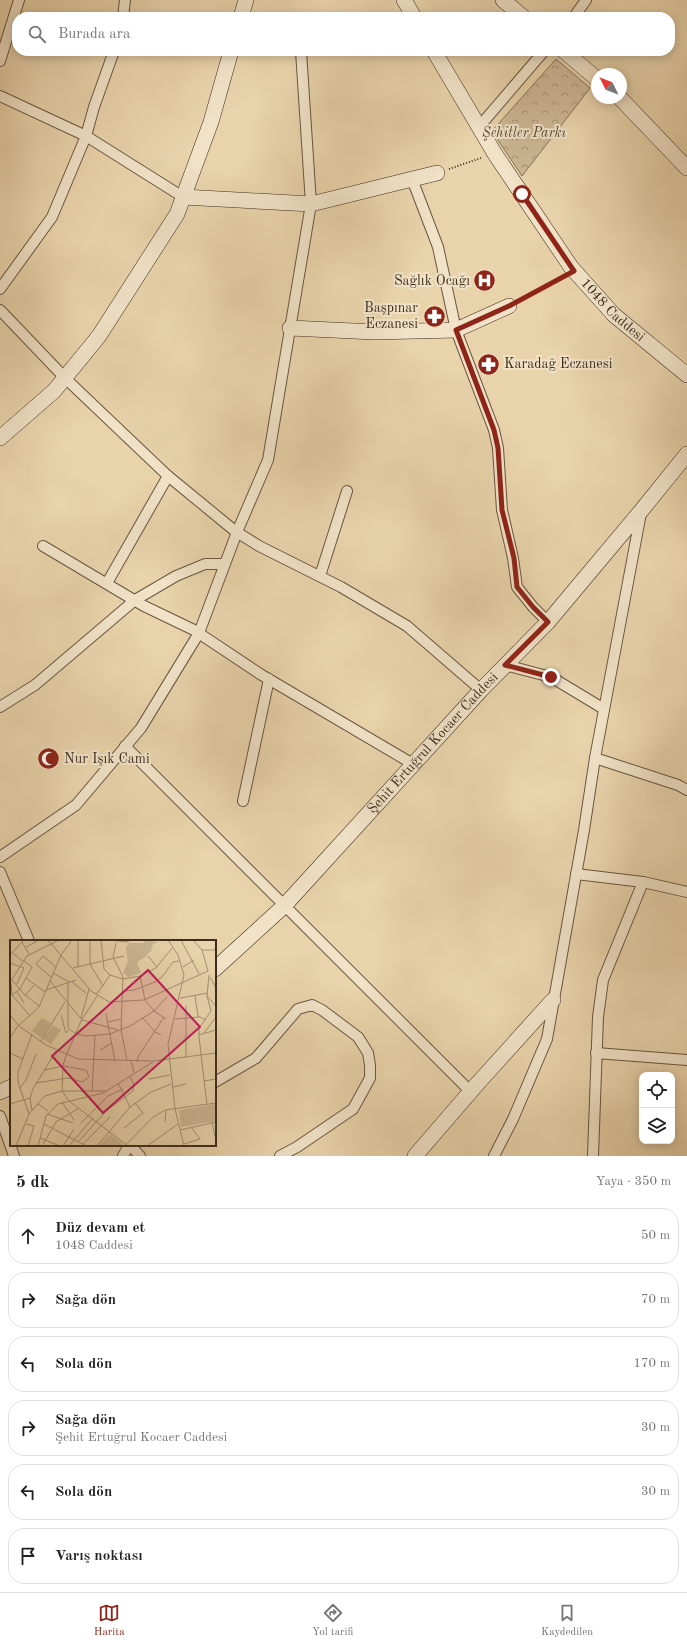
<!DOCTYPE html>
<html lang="tr">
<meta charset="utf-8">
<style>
:root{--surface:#fff;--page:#f6f6f6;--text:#222;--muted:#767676;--line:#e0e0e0;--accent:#8f2418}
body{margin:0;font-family:"Old Standard TT",serif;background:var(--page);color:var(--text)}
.controls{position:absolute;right:12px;bottom:12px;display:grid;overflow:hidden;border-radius:8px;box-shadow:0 2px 10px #0003}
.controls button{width:36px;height:36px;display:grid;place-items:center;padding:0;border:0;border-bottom:1px solid var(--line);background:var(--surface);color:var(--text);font:20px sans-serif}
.compass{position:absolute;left:591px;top:68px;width:36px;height:36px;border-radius:50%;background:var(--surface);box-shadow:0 2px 10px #0003;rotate:312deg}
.stop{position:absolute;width:12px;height:12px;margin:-9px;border:3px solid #8f2418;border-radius:50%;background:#fff}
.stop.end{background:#8f2418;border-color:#fff;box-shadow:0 1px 4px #0008}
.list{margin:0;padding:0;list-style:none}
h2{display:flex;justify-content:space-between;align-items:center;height:52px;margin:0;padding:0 16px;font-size:17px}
h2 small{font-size:13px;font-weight:400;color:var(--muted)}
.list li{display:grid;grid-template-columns:26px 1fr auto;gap:12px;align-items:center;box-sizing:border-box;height:56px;margin:0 8px 8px;padding:0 8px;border:1px solid var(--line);border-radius:16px}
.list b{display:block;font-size:15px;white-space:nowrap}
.list p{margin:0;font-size:13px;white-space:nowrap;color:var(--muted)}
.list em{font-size:13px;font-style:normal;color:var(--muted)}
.icon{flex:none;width:22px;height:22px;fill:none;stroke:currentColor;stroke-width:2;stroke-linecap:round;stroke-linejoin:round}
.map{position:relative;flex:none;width:687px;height:1156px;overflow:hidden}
.search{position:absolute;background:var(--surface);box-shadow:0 2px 10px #0003;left:12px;right:12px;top:12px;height:44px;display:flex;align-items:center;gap:10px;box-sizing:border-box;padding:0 14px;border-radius:16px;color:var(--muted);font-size:15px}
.sheet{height:436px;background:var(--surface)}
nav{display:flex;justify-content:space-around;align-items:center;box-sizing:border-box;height:56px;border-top:1px solid var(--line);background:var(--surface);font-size:11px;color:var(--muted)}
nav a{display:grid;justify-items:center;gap:2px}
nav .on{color:var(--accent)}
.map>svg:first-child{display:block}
</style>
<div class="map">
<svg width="687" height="1156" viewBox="0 0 687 1156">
<defs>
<pattern id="forest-crowns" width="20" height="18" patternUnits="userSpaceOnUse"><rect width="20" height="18" fill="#ccb793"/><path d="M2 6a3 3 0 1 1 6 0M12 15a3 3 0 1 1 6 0" fill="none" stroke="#a79577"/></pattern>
</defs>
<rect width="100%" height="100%" fill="#e9d3ab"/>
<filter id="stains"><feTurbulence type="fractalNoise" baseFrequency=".005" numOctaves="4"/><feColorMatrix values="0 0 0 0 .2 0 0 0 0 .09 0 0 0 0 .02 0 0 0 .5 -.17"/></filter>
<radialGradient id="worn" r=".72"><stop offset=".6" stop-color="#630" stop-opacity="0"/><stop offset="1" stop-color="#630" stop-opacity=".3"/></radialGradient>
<!-- forest -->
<path fill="url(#forest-crowns)" stroke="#847258" d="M556 59 590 88 522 176 492 131Z"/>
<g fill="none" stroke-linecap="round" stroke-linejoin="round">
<defs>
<g id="street">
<path d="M123 17 125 0"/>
<path d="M574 17 586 0"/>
<path d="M0 61 19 0"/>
<path d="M0 96 86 136 183 197"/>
<path d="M479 127 544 51"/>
<path d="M412 179 438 247 456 330 494 430 498 448 502 510 513 558 517 587 533 607 548 622"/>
<path d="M0 289 52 217 86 136 94 107 114 51"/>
<path d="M0 310 65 378 168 476 235 531 259 546 341 587 407 626 481 690"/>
<path d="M43 546 144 606 194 630 260 674 413 764"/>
<path d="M320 576 347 491"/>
<path d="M107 583 168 476"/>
<path d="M505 665 551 677 604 709"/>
<path d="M0 707 35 685 135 600 176 576 205 564H224"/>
<path d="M125 746 471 1092"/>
<path d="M595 758 678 785 687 790"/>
<path d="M243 801 269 679"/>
<path d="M0 857 76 805 141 728 199 633 237 532 268 460 311 204 301 51"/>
<path d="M0 872 29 941"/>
<path d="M576 874 643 882 687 892"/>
<path d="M596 1053 687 1060"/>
<path d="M215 1082 256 1058 298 1009 312 1005 322 1010 358 1037 368 1053 370 1065V1078L353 1109 297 1147 280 1156"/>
<path d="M0 1116 14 1156"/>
<path d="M130 1145 140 1156"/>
<path d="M123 1156 129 1145"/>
<path d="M494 1156 513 1119 547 1039 584 830 595 758 641 513"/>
<path d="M593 1156 598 1017 603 980 643 882"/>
</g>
<g id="secondary">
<path d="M404 0 414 17"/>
<path d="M503 0 523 17"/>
<path d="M241 17 246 0"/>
<path id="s1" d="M434 51 495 154 571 267 614 315 687 375"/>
<path d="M564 51 597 79"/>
<path d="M620 98 687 168"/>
<path d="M183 197 311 204 437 173"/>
<path d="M290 328 375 332 456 330 509 306"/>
<path d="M0 438 54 391 99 336 177 214 211 122 231 51"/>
<path id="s2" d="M215 969 284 906 481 690 548 622 641 511 687 454"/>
<path d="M0 1092 11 1087"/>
<path d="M415 1156 478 1083 553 1000"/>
</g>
</defs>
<!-- street casing -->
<use href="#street" stroke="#685640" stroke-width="12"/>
<!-- secondary casing -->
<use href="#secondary" stroke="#3d2c1d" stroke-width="16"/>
<!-- path -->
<g stroke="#3d2c1d" stroke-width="2" stroke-dasharray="1 2" stroke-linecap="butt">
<path d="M449 169 481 158"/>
<path d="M521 300 563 277"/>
</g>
<!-- street -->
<use href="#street" stroke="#f1e2c8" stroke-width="10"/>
<!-- secondary -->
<use href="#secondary" stroke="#f1e2c8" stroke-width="15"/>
</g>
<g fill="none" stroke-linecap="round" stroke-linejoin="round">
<!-- route -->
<path stroke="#8f2418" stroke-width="5" d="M522 194 574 271 509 306 456 330 494 430 498 448 502 510 514 558 517 587 533 607 548 622 505 665 551 677"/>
</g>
<!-- icons -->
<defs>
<symbol id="hospital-disc" viewBox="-11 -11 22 22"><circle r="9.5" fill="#8f2418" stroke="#f1e2c8"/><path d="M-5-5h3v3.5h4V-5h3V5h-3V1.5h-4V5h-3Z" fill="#fff"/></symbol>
<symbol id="pharmacy-disc" viewBox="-11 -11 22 22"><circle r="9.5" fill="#8f2418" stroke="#f1e2c8"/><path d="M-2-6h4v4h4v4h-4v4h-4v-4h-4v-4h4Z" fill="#fff"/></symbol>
<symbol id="mosque-disc" viewBox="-11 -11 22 22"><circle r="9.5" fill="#8f2418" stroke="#f1e2c8"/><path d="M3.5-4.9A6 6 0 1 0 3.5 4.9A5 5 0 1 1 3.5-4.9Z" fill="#fff"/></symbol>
</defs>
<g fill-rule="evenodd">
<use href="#hospital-disc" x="472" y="268" width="25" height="25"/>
<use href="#pharmacy-disc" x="422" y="304" width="25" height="25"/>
<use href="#pharmacy-disc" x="476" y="352" width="25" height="25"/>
<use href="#mosque-disc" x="36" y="746" width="25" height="25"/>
</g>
<g text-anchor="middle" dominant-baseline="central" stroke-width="4" stroke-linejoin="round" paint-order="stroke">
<!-- park labels -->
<g font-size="14" font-style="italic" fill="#5a4835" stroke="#f1e2c8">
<text x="524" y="133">Şehitler Parkı</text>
</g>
<!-- poi labels -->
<g font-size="14" fill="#3d2c1d" stroke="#f1e2c8" text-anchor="end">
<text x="470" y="281">Sağlık Ocağı</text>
<text x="418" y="308">Başpınar<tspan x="418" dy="16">Eczanesi</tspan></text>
<text x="504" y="364" text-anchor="start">Karadağ Eczanesi</text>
<text x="64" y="759" text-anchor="start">Nur Işık Cami</text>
</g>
<!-- street labels -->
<g font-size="14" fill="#3d2c1d" stroke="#f1e2c8">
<text stroke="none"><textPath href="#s1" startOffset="316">1048 Caddesi</textPath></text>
<text stroke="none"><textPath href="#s2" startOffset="314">Şehit Ertuğrul Kocaer Caddesi</textPath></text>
</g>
</g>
<!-- overview -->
<g transform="translate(10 940)">
<rect width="206" height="206" fill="#e9d3ab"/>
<path d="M134 0 148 2 143 4 141 11 135 17 127 22 131 33 118 37 113 33 118 21 116 8 119 3H134ZM32 78 41 83 32 98 22 91ZM43 85 51 90 41 104 33 99ZM206 164V181L171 187 169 170ZM100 194 113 204 112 206H88Z" fill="#ccb793"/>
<path fill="none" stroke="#a49072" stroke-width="1" d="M38 0 81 51 99 62 134 60 198 31M80 0V24L93 46M91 0 94 29 100 35 113 39 130 36 146 28 162 8M97 0 119 2M158 0 168 15 174 35 158 104 165 169 174 206M171 0 189 34M183 0 192 10 198 31M12 2 19 14M106 3 103 17 113 37 111 89 117 121M16 7 27 1M192 10H205L206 0M3 13 12 21M0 15 14 0M138 16 147 27M0 23 14 28 7 44M68 27V0M173 27 184 20M63 28 114 16M43 33 59 42M130 36 135 60 144 71 156 79M41 37 26 24 33 16 46 27M200 37 206 48M16 38 35 52M2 40 14 54 29 66M40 41 72 80 108 90M0 42 17 16 49 0M62 42 76 53M1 43 2 55 20 76M58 43V88L66 94 77 96 100 94 120 86 144 71 157 57M36 50 66 40M113 51 124 50 145 42 152 37 163 22 169 21M7 52 14 63M2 55 10 49 22 27 13 20M86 55 100 35M15 56 24 45M87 56 71 81 56 116 53 125 52 151 59 161 118 206M185 56 188 76 196 80M197 56 206 66M170 58 198 53M176 66V118M96 74 105 121M0 75 9 86 36 105 68 119 144 121 206 113M51 75 56 93 59 90M71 78 79 49M133 78 145 92 151 95M165 79 189 77M98 82 111 79M194 93 206 77M189 95 206 90M0 98 7 87 29 67 51 15 62 0M31 101 55 62M90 110 102 103M0 113 13 119M121 121 124 133M127 122 128 117 154 77M139 139 160 135M194 141 206 139M26 143 58 138 72 142 79 137 76 130 53 126 35 130M108 143 120 167M163 147 176 144M9 149 16 140 26 114M82 151 85 96M52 162 64 180M0 164 20 158M28 164 38 171M197 165 189 97V88L201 71 197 56 199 35M22 170 20 158 23 149 46 111M19 174 8 142V132L22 94M37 174 63 183M155 182 156 170M202 182 206 201M71 183 98 156 113 149M16 184 24 186 18 206M34 184 76 206M114 188 133 173 125 163M170 190 206 182M30 198 50 206M69 201 96 171 123 151 124 145 120 136M73 204 100 177M174 204 190 199 181 187M6 206 19 174 35 156 52 151H95M28 206 36 176 48 164 93 153 143 122M32 206 46 182 69 168M53 206 64 189M59 206 83 178M87 206 120 167 141 152 161 144M115 206 142 178 155 170 206 163M137 206 168 184"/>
<path fill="#c2185b" fill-opacity="0.15" stroke="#c2185b" stroke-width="2" d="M138 30 190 87 93 173 42 116Z"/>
<rect width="206" height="206" fill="none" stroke="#3d2c1d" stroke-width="2"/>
</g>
<rect width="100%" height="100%" filter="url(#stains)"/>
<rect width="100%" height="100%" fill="url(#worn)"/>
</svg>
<div class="controls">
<button><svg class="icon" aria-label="locate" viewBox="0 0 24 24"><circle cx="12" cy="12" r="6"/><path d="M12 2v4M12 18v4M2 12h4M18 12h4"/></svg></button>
<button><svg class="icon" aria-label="layers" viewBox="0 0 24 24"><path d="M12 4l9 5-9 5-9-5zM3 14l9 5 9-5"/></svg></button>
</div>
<svg class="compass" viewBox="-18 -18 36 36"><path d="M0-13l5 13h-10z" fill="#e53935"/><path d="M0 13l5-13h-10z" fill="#767676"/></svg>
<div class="stop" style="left:522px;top:194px"></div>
<div class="stop end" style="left:551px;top:677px"></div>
<div class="search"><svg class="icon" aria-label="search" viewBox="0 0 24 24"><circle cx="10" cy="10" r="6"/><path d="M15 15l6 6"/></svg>Burada ara</div>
</div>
<section class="sheet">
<h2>5 dk<small>Yaya · 350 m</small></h2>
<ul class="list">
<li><svg class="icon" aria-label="ahead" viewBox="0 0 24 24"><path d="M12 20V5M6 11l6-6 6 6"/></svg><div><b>Düz devam et</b><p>1048 Caddesi</p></div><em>50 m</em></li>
<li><svg class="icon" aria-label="right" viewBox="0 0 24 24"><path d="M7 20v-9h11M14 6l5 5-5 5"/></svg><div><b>Sağa dön</b></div><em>70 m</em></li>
<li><svg class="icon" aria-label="left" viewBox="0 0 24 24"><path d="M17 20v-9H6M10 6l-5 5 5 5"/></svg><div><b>Sola dön</b></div><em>170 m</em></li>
<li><svg class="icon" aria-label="right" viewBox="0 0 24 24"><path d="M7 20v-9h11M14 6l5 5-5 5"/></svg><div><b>Sağa dön</b><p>Şehit Ertuğrul Kocaer Caddesi</p></div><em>30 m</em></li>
<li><svg class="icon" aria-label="left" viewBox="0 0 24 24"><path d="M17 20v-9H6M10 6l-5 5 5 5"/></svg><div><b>Sola dön</b></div><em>30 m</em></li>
<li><svg class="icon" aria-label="arrive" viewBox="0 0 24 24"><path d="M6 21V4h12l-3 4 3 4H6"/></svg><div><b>Varış noktası</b></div></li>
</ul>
</section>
<nav>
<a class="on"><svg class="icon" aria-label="map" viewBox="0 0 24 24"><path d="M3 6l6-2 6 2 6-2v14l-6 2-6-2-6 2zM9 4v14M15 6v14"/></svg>Harita</a>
<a><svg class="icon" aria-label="directions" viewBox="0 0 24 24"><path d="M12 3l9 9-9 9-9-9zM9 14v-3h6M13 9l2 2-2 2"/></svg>Yol tarifi</a>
<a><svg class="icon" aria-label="saved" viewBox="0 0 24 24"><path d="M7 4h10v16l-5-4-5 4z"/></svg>Kaydedilen</a>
</nav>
